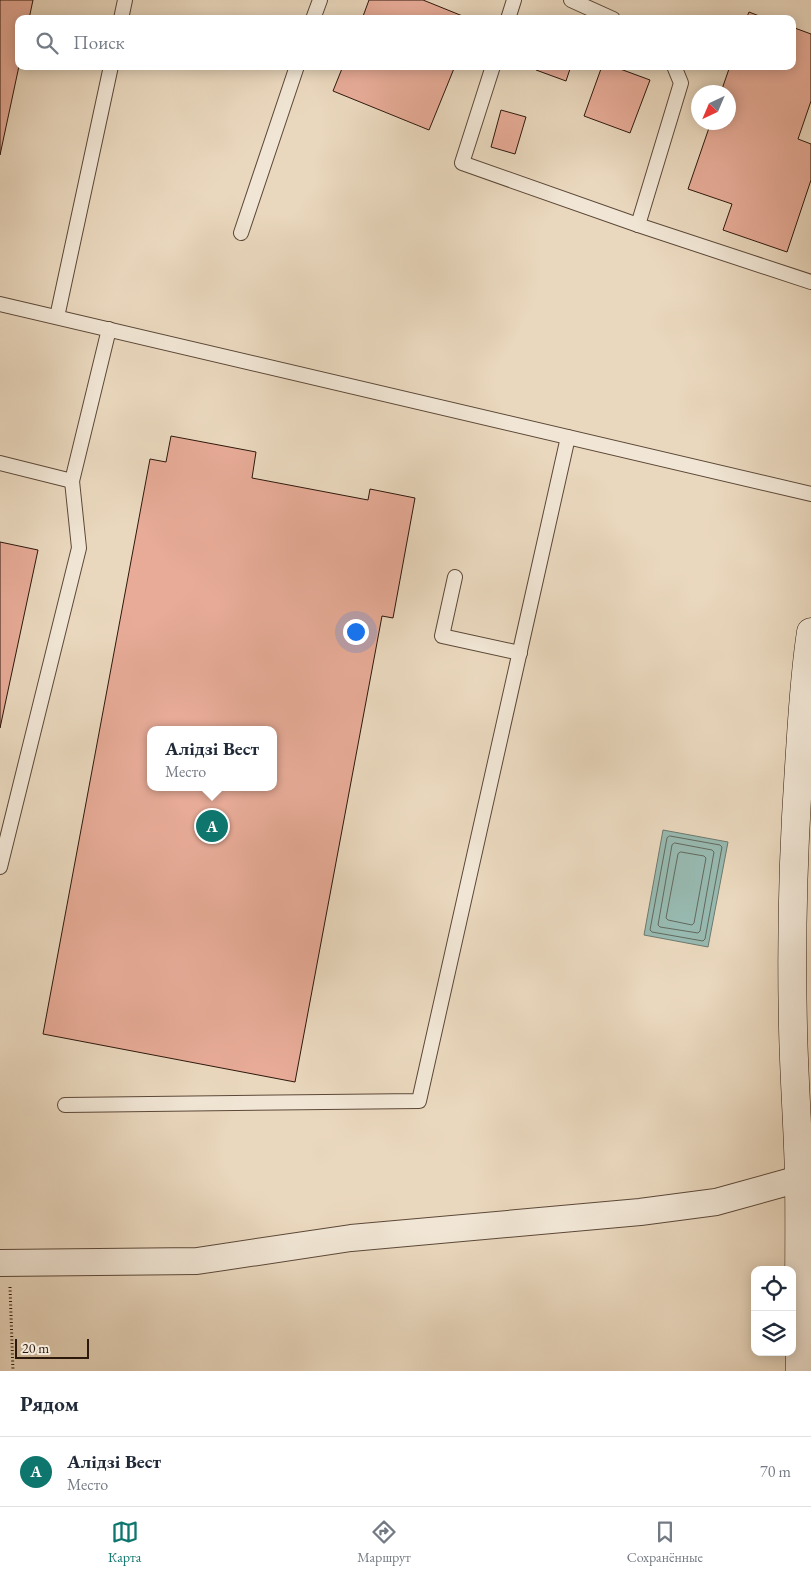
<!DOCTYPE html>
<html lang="ru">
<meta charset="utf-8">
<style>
:root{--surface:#fff;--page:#f2f2f3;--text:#1f2937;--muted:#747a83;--line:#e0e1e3;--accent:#0f766e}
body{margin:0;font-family:"EB Garamond",serif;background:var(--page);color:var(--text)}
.controls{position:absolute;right:15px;bottom:15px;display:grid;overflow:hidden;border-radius:10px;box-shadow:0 2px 12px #0003}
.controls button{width:45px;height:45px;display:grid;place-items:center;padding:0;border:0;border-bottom:1px solid var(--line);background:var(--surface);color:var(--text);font:25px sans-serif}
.compass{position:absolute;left:691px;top:85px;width:45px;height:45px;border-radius:50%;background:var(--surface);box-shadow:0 2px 12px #0003;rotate:224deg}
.scale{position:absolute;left:15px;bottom:12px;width:74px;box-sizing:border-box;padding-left:5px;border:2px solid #2d180c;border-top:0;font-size:14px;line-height:18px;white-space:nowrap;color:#2d180c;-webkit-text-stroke:4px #f1e6d5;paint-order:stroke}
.you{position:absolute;left:355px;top:631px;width:18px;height:18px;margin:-12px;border:4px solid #fff;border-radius:50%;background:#1a73e8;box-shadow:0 0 0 8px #1a73e833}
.badge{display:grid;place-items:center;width:32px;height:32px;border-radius:50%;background:var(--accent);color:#fff;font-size:16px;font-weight:700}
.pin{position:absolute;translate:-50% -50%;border:2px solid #fff;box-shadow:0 1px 5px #0006}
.popup{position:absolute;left:147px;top:726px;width:130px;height:65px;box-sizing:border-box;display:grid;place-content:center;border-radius:10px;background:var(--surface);filter:drop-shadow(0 1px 4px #0005);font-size:16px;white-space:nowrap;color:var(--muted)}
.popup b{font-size:19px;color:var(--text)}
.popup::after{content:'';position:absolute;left:50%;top:100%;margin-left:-10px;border:10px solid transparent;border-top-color:var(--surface)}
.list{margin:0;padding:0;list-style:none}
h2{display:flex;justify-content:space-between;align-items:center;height:65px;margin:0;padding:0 20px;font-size:21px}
h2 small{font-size:16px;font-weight:400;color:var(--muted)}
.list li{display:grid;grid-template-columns:32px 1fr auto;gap:15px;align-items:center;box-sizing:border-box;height:70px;padding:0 20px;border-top:1px solid var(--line)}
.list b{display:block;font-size:19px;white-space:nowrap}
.list p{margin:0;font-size:16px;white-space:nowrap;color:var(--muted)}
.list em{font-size:16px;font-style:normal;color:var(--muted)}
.icon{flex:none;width:28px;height:28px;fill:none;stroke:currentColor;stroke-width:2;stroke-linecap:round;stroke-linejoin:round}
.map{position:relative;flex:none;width:811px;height:1371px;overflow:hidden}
.search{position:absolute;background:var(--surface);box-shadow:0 2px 12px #0003;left:15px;right:15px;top:15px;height:55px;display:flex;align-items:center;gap:12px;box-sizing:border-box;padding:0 18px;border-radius:10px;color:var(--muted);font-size:19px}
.sheet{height:135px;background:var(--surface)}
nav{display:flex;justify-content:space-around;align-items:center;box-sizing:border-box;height:70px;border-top:1px solid var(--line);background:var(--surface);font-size:14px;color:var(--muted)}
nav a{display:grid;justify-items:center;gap:2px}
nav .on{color:var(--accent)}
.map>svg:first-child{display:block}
</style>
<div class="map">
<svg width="811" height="1371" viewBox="0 0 811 1371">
<rect width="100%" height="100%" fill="#ead8be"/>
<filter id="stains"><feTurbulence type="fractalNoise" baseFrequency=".004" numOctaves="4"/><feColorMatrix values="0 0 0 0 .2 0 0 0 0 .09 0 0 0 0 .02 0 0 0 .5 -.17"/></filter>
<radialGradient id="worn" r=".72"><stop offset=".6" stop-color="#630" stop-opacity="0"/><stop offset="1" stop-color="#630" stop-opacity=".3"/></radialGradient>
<!-- water -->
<path fill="#98bab1" stroke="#6d796f" d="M663 830 728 842 708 947 644 935Z"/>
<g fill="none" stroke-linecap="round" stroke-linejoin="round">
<!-- shore -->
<g stroke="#62695e" stroke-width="1">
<path d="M670 836 720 845 722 847 705 939 703 941 652 932 650 930 667 838Z"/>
<path d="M675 843 712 850 714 852 700 931 698 933 660 927 658 925 672 845Z"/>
<path d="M681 852 704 856 706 858 694 923 692 925 668 920 666 918 678 854Z"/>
</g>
</g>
<!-- building -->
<g fill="#e7ab97" stroke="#2d180c" fill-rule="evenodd">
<path d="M0 0H33L29 19H19V66L0 155Z"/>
<path d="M369 0H423L470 19H362Z"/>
<path d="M749 12 767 19H746Z"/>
<path d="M792 27 811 34V101L798 139 811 144V180L787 252 723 230 732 204 688 189 711 122H728V92H721L730 66H792Z"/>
<path d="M343 66H455L429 130 333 91Z"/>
<path d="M537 66H571L566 81 536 70Z"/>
<path d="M602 66H612L650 80 630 133 584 116Z"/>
<path d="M501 110 526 117 515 154 491 147Z"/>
<path d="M171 436 256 452 252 478 368 500 370 489 415 498 393 618 382 616 295 1082 43 1034 150 459 166 462ZM151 730H273V787H151Z"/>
<path d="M0 542 38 550 0 728Z"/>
</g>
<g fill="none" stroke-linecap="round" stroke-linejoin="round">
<defs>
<g id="lane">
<path d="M571 0 613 19"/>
<path d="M121 19 125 0"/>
<path d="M313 19 320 0"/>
<path d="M508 19 514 0"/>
<path d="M493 66 462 163 638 225 811 282"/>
<path d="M638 225 681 83 674 66"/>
<path d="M241 233 297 66"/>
<path d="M0 304 811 494"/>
<path d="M57 317 111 66"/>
<path d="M0 463 72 481 109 329"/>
<path d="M455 577 442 636 520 653"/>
<path d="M0 867 79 548 72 481"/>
<path d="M65 1105 419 1101 568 437"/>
</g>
<path id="street" d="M0 1263 197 1261 351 1238 640 1212 716 1202 799 1179"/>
<path id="secondary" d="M800 1371C798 1307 800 1243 799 1178 798 1128 794 1078 793 1027 791 941 793 854 799 767 802 722 804 677 811 632"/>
</defs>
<!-- lane casing -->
<use href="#lane" stroke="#5c4838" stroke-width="16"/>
<!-- street casing -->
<use href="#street" stroke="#5c4838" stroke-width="28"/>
<!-- secondary casing -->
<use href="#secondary" stroke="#2d180c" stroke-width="29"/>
<!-- path -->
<path stroke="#2d180c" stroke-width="3" stroke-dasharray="1 2.5" stroke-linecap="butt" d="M10 1287 13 1371"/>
<!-- lane -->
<use href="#lane" stroke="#f1e6d5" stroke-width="14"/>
<!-- street -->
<use href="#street" stroke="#f1e6d5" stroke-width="26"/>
<!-- secondary -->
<use href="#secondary" stroke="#f1e6d5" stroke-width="28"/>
</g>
<rect width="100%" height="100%" filter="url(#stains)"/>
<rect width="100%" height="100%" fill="url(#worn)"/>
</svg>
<div class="controls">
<button><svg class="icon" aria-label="locate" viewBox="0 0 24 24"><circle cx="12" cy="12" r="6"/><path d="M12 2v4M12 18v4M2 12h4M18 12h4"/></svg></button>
<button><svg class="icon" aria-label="layers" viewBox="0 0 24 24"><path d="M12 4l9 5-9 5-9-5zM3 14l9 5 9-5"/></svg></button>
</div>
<svg class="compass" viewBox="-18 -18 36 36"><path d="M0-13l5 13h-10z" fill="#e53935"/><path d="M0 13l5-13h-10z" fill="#747a83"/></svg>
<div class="scale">20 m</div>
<div class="you"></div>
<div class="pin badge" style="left:212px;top:826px">A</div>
<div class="popup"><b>Алідзі Вест</b>Место</div>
<div class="search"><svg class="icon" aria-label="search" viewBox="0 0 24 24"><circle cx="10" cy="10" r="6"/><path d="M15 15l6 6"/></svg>Поиск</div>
</div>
<section class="sheet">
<h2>Рядом<small></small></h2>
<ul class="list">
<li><span class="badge">A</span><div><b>Алідзі Вест</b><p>Место</p></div><em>70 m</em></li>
</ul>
</section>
<nav>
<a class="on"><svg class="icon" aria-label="map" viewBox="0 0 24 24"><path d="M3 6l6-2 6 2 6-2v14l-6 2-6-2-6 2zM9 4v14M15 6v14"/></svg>Карта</a>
<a><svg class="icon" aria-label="directions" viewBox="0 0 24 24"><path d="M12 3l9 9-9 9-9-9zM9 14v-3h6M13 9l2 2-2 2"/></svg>Маршрут</a>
<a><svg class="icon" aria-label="saved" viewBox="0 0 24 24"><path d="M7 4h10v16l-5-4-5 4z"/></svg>Сохранённые</a>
</nav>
